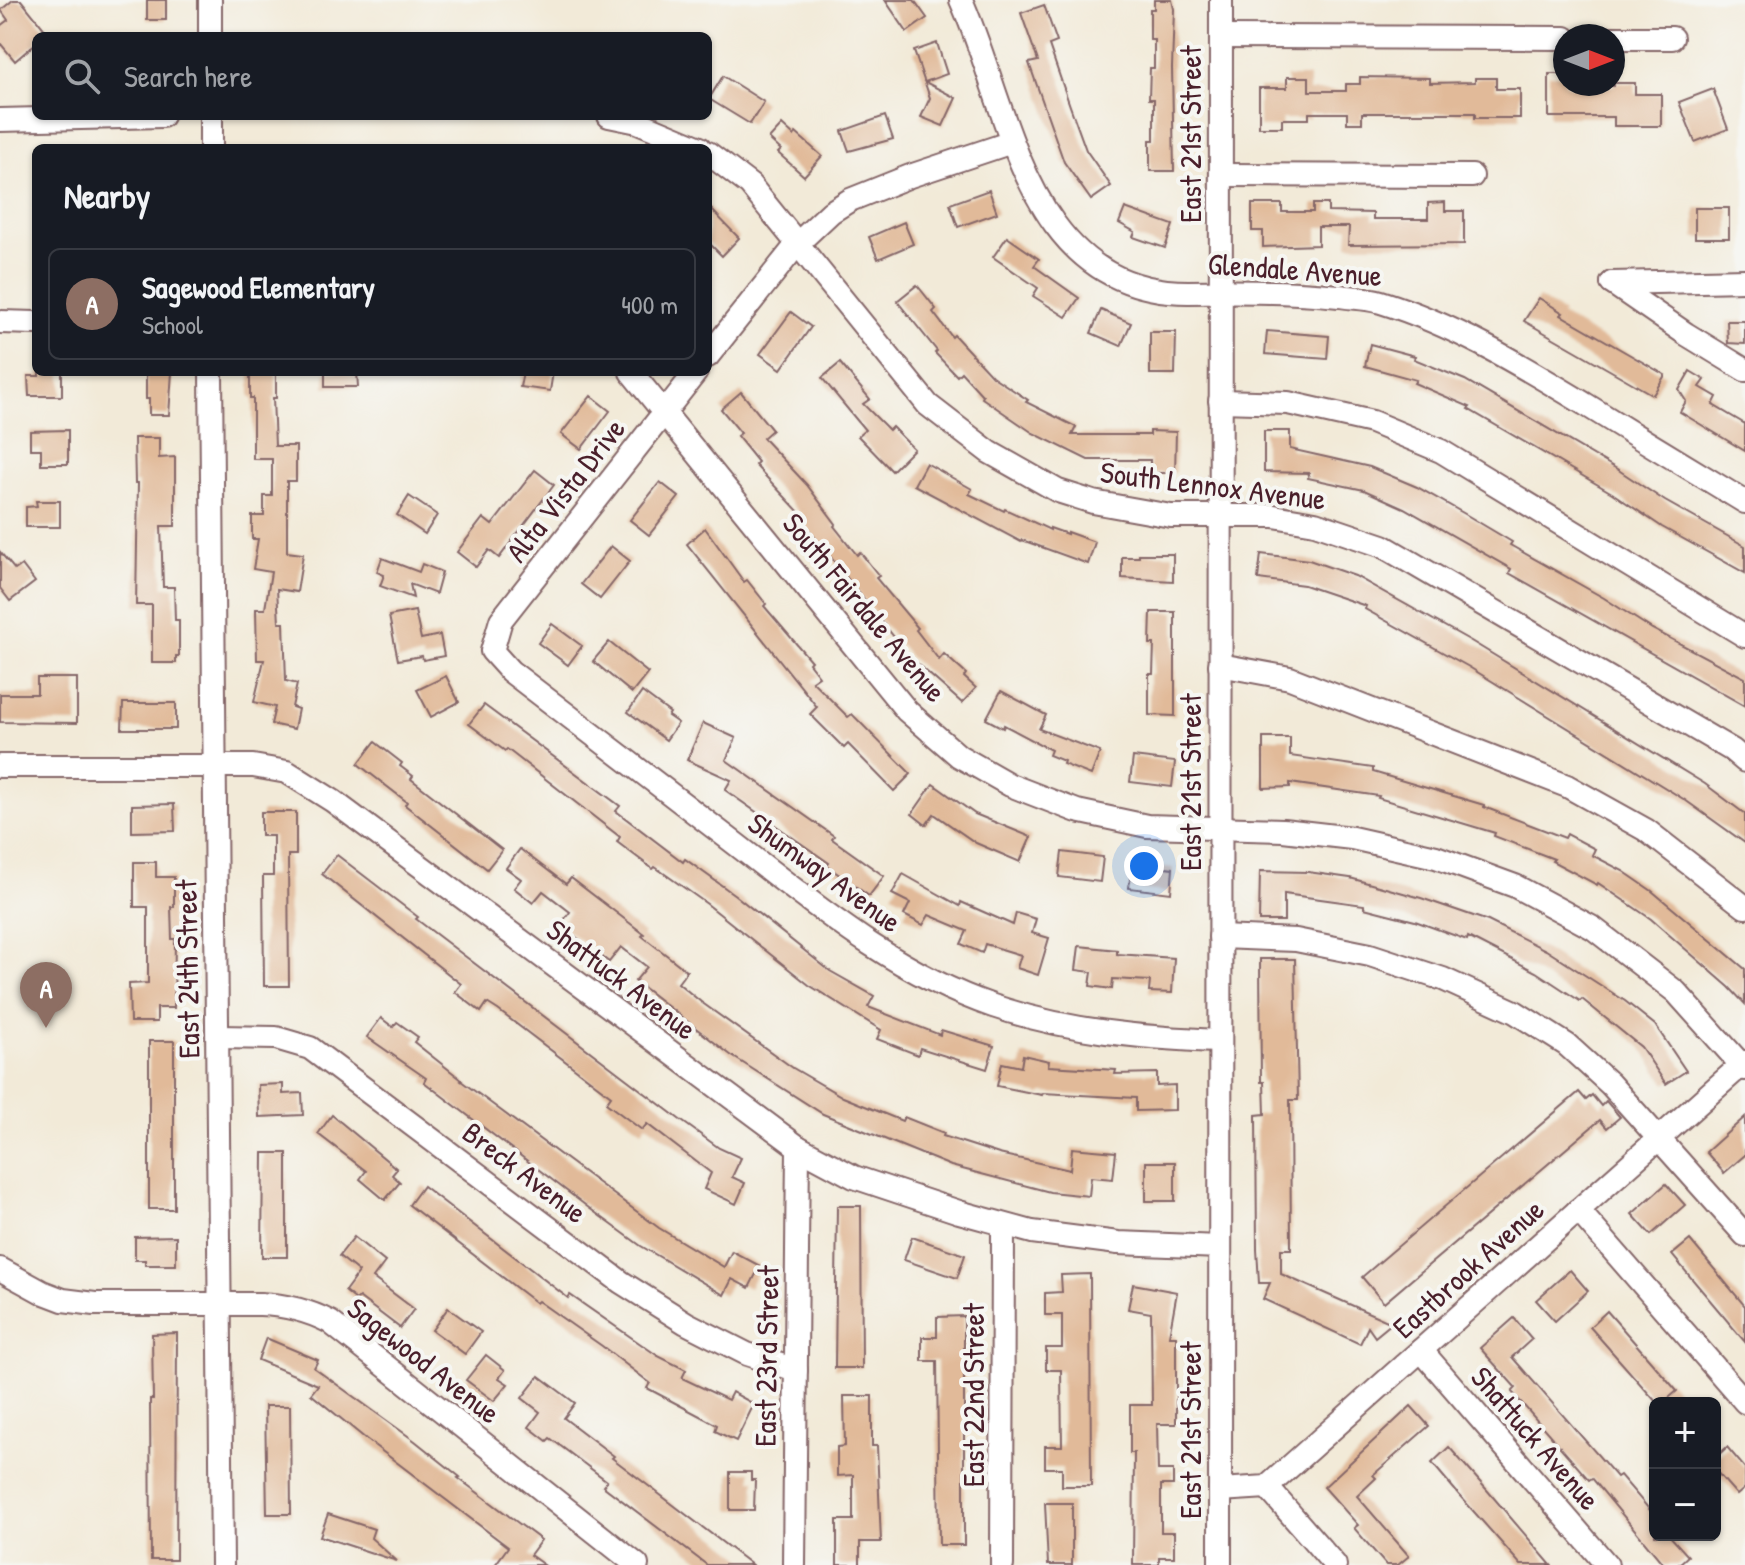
<!DOCTYPE html>
<meta charset="utf-8">
<style>
:root{--surface:#171b24;--page:#242831;--text:#f1f3f6;--muted:#9ea1a6;--line:#363941;--accent:#7c3aed}
body{margin:0;font-family:"Patrick Hand",sans-serif;background:var(--page);color:var(--text)}
.controls{position:absolute;right:24px;bottom:24px;display:grid;overflow:hidden;border-radius:12px;box-shadow:0 2px 6px #0004}
.controls button{width:72px;height:72px;display:grid;place-items:center;padding:0;border:0;border-bottom:2px solid var(--line);background:var(--surface);color:var(--text);font:40px sans-serif}
.compass{position:absolute;left:1553px;top:24px;width:72px;height:72px;border-radius:50%;background:var(--surface);box-shadow:0 2px 6px #0004;rotate:90deg}
.you{position:absolute;left:1144px;top:866px;width:28px;height:28px;margin:-20px;border:6px solid #fff;border-radius:50%;background:#1a73e8;box-shadow:0 0 0 12px #1a73e833}
.badge{display:grid;place-items:center;width:52px;height:52px;border-radius:50%;background:var(--accent);color:#fff;font-size:26px;font-weight:700}
.pin{position:absolute;translate:-50% -66px;filter:drop-shadow(0 2px 4px #0008)}
.pin::after{content:'';position:absolute;top:42px;width:28px;height:24px;background:inherit;clip-path:polygon(0 0,100% 0,50% 100%)}
.list{margin:0;padding:0;list-style:none}
h2{display:flex;justify-content:space-between;align-items:center;height:104px;margin:0;padding:0 32px;font-size:34px}
h2 small{font-size:26px;font-weight:400;color:var(--muted)}
.list li{display:grid;grid-template-columns:52px 1fr auto;gap:24px;align-items:center;box-sizing:border-box;height:112px;margin:0 16px 16px;padding:0 16px;border:2px solid var(--line);border-radius:12px}
.list b{display:block;font-size:30px;white-space:nowrap}
.list p{margin:0;font-size:26px;white-space:nowrap;color:var(--muted)}
.list em{font-size:26px;font-style:normal;color:var(--muted)}
.icon{flex:none;width:44px;height:44px;fill:none;stroke:currentColor;stroke-width:2;stroke-linecap:round;stroke-linejoin:round}
.map{position:relative;flex:none;width:1745px;height:1565px;overflow:hidden}
.search{position:absolute;background:var(--surface);box-shadow:0 2px 6px #0004;left:32px;top:32px;width:680px;height:88px;display:flex;align-items:center;gap:20px;box-sizing:border-box;padding:0 28px;border-radius:12px;color:var(--muted);font-size:30px}
.panel{position:absolute;background:var(--surface);box-shadow:0 2px 6px #0004;left:32px;top:144px;width:680px;height:232px;border-radius:12px}
.map>svg:first-child{display:block}
</style>
<div class="map">
<svg width="1745" height="1565" viewBox="0 0 1745 1565">
<rect width="100%" height="100%" fill="#f6f6f2"/>
<filter id="ink" filterUnits="userSpaceOnUse"><feTurbulence type="fractalNoise" baseFrequency=".0125" numOctaves="2"/><feDisplacementMap in="SourceGraphic" scale="16" xChannelSelector="R" yChannelSelector="G"/><feConvolveMatrix kernelMatrix="1 2 1 2 8 2 1 2 1" color-interpolation-filters="sRGB"/></filter>
<filter id="wash" filterUnits="userSpaceOnUse"><feTurbulence type="fractalNoise" baseFrequency=".006" numOctaves="4" result="noise"/><feDisplacementMap in="SourceGraphic" scale="32" xChannelSelector="R" yChannelSelector="G"/><feGaussianBlur stdDeviation="1.8" result="paint"/><feColorMatrix in="noise" values="0 0 0 0 0 0 0 0 0 0 0 0 0 0 0 0 0 1.4 0 .05"/><feComposite in="paint" operator="in"/></filter>
<g filter="url(#wash)">
<rect width="100%" height="100%" fill="#f2ead8"/>
<g id="blocks">
<!-- building -->
<g fill="#e1ba99">
<path d="M13 0H21L50 36H36V43L15 61 0 43V26L8 20 1 10Z"/>
<rect x="147" y="0" width="19" height="20"/>
<path d="M885 0H914L927 18 907 32Z"/>
<path d="M1154 0H1172L1174 9 1172 68 1174 171H1150V140H1154V99H1149L1150 68H1154V40H1150V9H1154Z"/>
<path d="M1044 5 1057 42 1049 45 1070 106 1086 150 1111 186 1091 200 1064 162 1029 63 1038 61 1021 13Z"/>
<path d="M937 43 947 74 925 82 956 98 943 126 921 117 930 98 914 51Z"/>
<path d="M1549 74H1565V84L1570 86H1614V83H1635V94H1661V126H1614V117H1549Z"/>
<path d="M723 76 764 102 750 124 709 99Z"/>
<path d="M1287 77H1309V91H1346V84H1360V77L1430 78V83L1475 82V78H1496V89H1520V118H1475V113H1362V123H1347V113H1309V119H1282V127H1259V88H1287Z"/>
<path d="M1713 89 1728 129 1695 142 1679 102Z"/>
<path d="M885 116 893 139 849 151 842 131Z"/>
<path d="M782 125 794 136 796 133 822 156 804 176 778 153 781 150 769 139Z"/>
<path d="M989 190 997 213 958 227 950 204Z"/>
<path d="M1445 202V211H1464V244L1348 245 1349 227H1318V245L1263 247V231H1252V204H1282V212H1313V204H1328V212L1373 213V219H1428V203Z"/>
<path d="M708 206 739 238 722 256 708 242Z"/>
<path d="M1125 208 1173 225 1165 248 1133 237 1135 232 1119 223Z"/>
<rect x="1695" y="208" width="34" height="30"/>
<path d="M904 222 913 244 878 259 869 237Z"/>
<path d="M1007 237 1039 259 1034 266 1079 298 1066 317 1033 296 1038 288 993 257Z"/>
<path d="M917 285 936 309 933 312 952 337 954 335 992 376 1028 400 1026 402 1076 427 1072 435H1150V431L1176 432 1175 473H1150V460H1088L1033 433 982 398 983 396 961 372 957 376 935 353 937 351 897 301Z"/>
<path d="M1539 298 1563 313 1561 315 1665 375 1653 395 1524 321Z"/>
<path d="M1101 310 1131 323 1121 346 1091 333Z"/>
<path d="M791 312 811 327 781 369 760 354Z"/>
<path d="M1727 321H1745V344L1728 343Z"/>
<path d="M1267 331 1329 336 1327 359 1265 354Z"/>
<path d="M1150 332H1176L1175 374H1150Z"/>
<path d="M1370 344 1415 356 1414 359 1465 380 1617 469 1665 501 1745 546V573L1662 527 1612 493 1468 409 1470 407 1414 383 1416 380 1365 366Z"/>
<path d="M840 363 870 399 863 404 889 430 892 427 914 449 892 471 858 436 865 430 822 378Z"/>
<path d="M1690 371 1705 380 1700 387 1717 397 1713 405 1745 424V451L1680 412 1686 401 1679 390Z"/>
<path d="M39 372H62V396H29L28 376H39Z"/>
<path d="M146 372H172L169 415H149V399H146Z"/>
<path d="M250 372H276V398H273L275 446H296V481H287V552L303 554 297 592 277 589 279 623H284L286 681 297 684 292 707 298 709 294 729 271 724 275 707 254 702 264 660H257L256 609H265L271 572 253 569 258 539H252V516H264V496H272V459H253V398H250Z"/>
<path d="M325 372H357L358 387H325Z"/>
<path d="M523 372H553L550 391 520 387Z"/>
<path d="M741 392 772 430 763 438 807 485 836 524 834 526 857 555 860 552 879 576 876 578 918 628 916 630 939 660 944 654 966 674 964 677 976 688 962 703 910 657 798 516 801 514 755 465 758 462 737 436 741 433 721 409Z"/>
<path d="M591 396 610 411 581 449 561 434Z"/>
<path d="M68 430V464H41V449H30V431Z"/>
<path d="M1264 431H1290V449L1370 467 1417 487 1465 514 1512 542 1510 545 1604 598 1652 629 1745 678V706L1509 573 1511 569 1404 508 1364 490 1308 478 1309 473 1264 472Z"/>
<path d="M134 438H159V458L175 457V526H161L163 587H174L175 620H179V656H176V663H152V605H136L138 483H135Z"/>
<path d="M926 463 972 489 969 494 1004 511 1005 509 1050 530V528L1067 534V532L1095 542 1088 564 1022 540 1021 542 914 485Z"/>
<path d="M535 470 554 485 499 558 489 550 476 567 457 552 483 518 492 525Z"/>
<path d="M660 482 679 497 649 535 630 520Z"/>
<path d="M409 496 437 515 425 534 397 515Z"/>
<path d="M36 501H60V527H26V507L37 506Z"/>
<path d="M705 528 744 582 747 580 766 604 764 606 811 661 809 663 819 676 812 681 848 717 852 714 911 774 894 791 848 744 844 748 810 714 817 707 687 544Z"/>
<path d="M611 546 630 561 600 599 581 584Z"/>
<path d="M0 552 15 570 22 565 35 582 10 601 0 588Z"/>
<path d="M1139 554H1173V581L1122 578V557H1139Z"/>
<path d="M1261 554 1309 560 1355 576 1471 641 1705 784 1745 814V843L1685 800 1469 667 1365 609 1366 606 1304 585 1258 579Z"/>
<path d="M382 558 419 572 422 564 442 572 436 594 410 584 413 598 380 586 384 575 377 572Z"/>
<path d="M415 611 421 639 440 635 444 656 423 660 422 656 398 660 389 616Z"/>
<path d="M1151 612H1175V716L1149 715V674H1153L1154 644H1150Z"/>
<path d="M552 624 582 646 568 665 538 643Z"/>
<path d="M609 642 648 673 632 693 593 661Z"/>
<path d="M446 676 459 702 431 717 417 690Z"/>
<path d="M37 678H77V723L0 722V694H37Z"/>
<path d="M1001 691 1046 715 1039 729 1100 752 1091 775 1063 764 1064 761 1049 755 1051 750 1004 725 1003 728 986 719Z"/>
<path d="M642 692 670 713 668 716 678 723 666 740 628 712Z"/>
<path d="M123 703H176V729H122Z"/>
<path d="M484 705 620 806 616 811 683 862 685 859 735 895 830 971 874 996 868 1007 940 1035 941 1030 994 1046 987 1069 920 1048 918 1055 877 1039 881 1030 809 985 707 904 655 867 653 869 617 842 620 837 507 749 505 751 469 724Z"/>
<path d="M703 723 736 738 726 760 834 836 832 839 884 876 869 896 827 866 829 863 725 790 731 780 687 760Z"/>
<path d="M1263 738H1290V756L1373 768V772L1484 805V807L1565 838 1567 834 1595 849 1592 855 1623 871 1652 891 1745 969V1004L1729 987 1651 919 1598 883 1597 885 1552 861 1554 859 1494 836 1495 833 1378 798 1379 796 1290 783V787L1263 788Z"/>
<path d="M375 742 402 763 400 766 413 776 411 779 502 850 487 869 405 805 407 802 358 764Z"/>
<path d="M1133 757 1175 762 1172 787 1130 782Z"/>
<path d="M933 784 975 814 1031 837 1020 862 976 843 934 814 926 825 912 814Z"/>
<path d="M174 804 175 831 132 832V805Z"/>
<path d="M261 812H296V855H288L289 986H264L263 876H273V836H261Z"/>
<path d="M520 849 566 884 571 878 644 934 642 936 687 971 678 983 701 1002 793 1068 843 1097 902 1121 904 1117 944 1133 943 1136 999 1154 1070 1170 1072 1148 1116 1152 1113 1179 1091 1177 1089 1196 1050 1192 951 1166 823 1114 732 1056 635 981 647 967 621 947 609 962 560 925 570 912 543 891 533 903 514 888 521 879 506 868Z"/>
<path d="M1062 852 1103 857 1100 882 1059 877Z"/>
<path d="M337 855 418 917 416 919 679 1119 719 1148 741 1158 732 1177 745 1183 736 1204 704 1189 711 1173 647 1124 642 1130 606 1103 611 1096 498 1010 487 1003 481 1012 455 992 461 984 322 874Z"/>
<path d="M134 862H156V877H174V907H171L172 939H175L174 1008H157V1022H130L129 984 148 983V907H134Z"/>
<path d="M1132 863 1173 868 1171 893 1129 888Z"/>
<path d="M1260 871 1308 872 1350 878 1421 898 1488 921 1546 950 1625 1001 1655 1025 1686 1071 1666 1084 1641 1047 1582 999 1580 1001 1536 972 1468 937 1467 940 1415 921 1364 908V905L1284 894V921H1259Z"/>
<path d="M903 874 960 906 961 902 1013 925 1016 913 1036 919 1032 933 1049 938 1038 975 1017 968 1021 955 985 944 982 953 961 944 967 931 929 915 923 925 904 915 910 903 892 894Z"/>
<path d="M1079 946 1117 950V954L1174 958 1172 993 1149 992 1150 981 1113 979 1112 989 1090 986 1092 972 1076 970Z"/>
<path d="M1260 959H1295L1298 1100H1290L1291 1249H1281V1274L1392 1323 1375 1337 1368 1327 1360 1344 1263 1299 1270 1283H1259L1257 1249 1256 1115 1265 1114 1264 1082H1261Z"/>
<path d="M381 1018 393 1027 397 1022 418 1037 414 1042 462 1080 461 1081 659 1228 724 1267 732 1251 760 1266 749 1288 732 1279 724 1295 641 1246 589 1208 424 1082 426 1078 367 1037Z"/>
<rect x="149" y="1041" width="25" height="168"/>
<path d="M1023 1055 1049 1061 1048 1066 1116 1070 1115 1074 1157 1073V1086L1175 1085V1110L1136 1111V1098L1043 1093 1042 1095 997 1086 1002 1063 1021 1067Z"/>
<path d="M283 1084V1094L302 1093 303 1115 259 1117 258 1085Z"/>
<path d="M1579 1092 1586 1100 1592 1095 1601 1106 1606 1101 1620 1117 1607 1128 1600 1120 1384 1303 1362 1277Z"/>
<path d="M332 1115 397 1169 392 1175 400 1182 385 1200 360 1179 366 1171 318 1134Z"/>
<path d="M1745 1117V1155L1724 1173 1706 1152Z"/>
<path d="M263 1153H287V1257H262Z"/>
<rect x="1146" y="1162" width="29" height="39"/>
<path d="M1666 1184 1685 1205 1651 1235 1632 1214Z"/>
<path d="M423 1186 568 1298 570 1295 658 1356 686 1370 682 1378 728 1400 732 1392 754 1404 736 1441 715 1431 717 1425 647 1388 650 1383 602 1346 538 1301 536 1303 409 1205Z"/>
<path d="M837 1206H861L862 1368H835Z"/>
<path d="M176 1236V1265H145V1260H135V1237Z"/>
<path d="M354 1237 385 1262 373 1278 414 1309 400 1328 359 1297 356 1300 345 1291 359 1272 339 1256Z"/>
<path d="M912 1237 965 1255 957 1278 904 1260Z"/>
<path d="M1690 1240 1745 1306V1342L1672 1255Z"/>
<path d="M1570 1270 1588 1291 1555 1321 1536 1300Z"/>
<path d="M1090 1274 1091 1486H1062V1468H1045V1446H1062L1061 1370H1046V1348H1062V1315H1045V1293L1062 1292 1061 1275Z"/>
<path d="M1133 1284 1177 1292 1169 1336H1176V1424H1157L1158 1470H1173V1485H1161V1532H1174V1557H1159V1565H1133L1134 1453H1130V1405H1152L1151 1313 1128 1309Z"/>
<path d="M448 1308 481 1332 465 1354 432 1330Z"/>
<path d="M1607 1311 1677 1391 1663 1403H1657L1590 1327Z"/>
<path d="M964 1316V1545H939L937 1361H922V1337H937V1317Z"/>
<path d="M1514 1318 1532 1339 1512 1357 1617 1477 1620 1475 1655 1516V1535H1669L1688 1556 1678 1565H1664L1592 1478 1589 1480 1512 1392 1516 1388 1480 1348Z"/>
<path d="M177 1333 176 1560H151L150 1399H153L152 1334Z"/>
<path d="M266 1338 318 1360 314 1368 415 1441 460 1477 458 1478 541 1540 530 1555 544 1565H495L508 1547 366 1439 311 1394 318 1385 258 1360Z"/>
<path d="M486 1355 505 1370 499 1378 508 1384 494 1401 466 1380Z"/>
<path d="M539 1376 575 1403 564 1418 614 1456 612 1458 752 1565H707L603 1486 607 1481 550 1438 547 1441 529 1427 540 1412 522 1398Z"/>
<path d="M844 1396H872V1446H877L881 1542H860V1565H837V1520H853V1475L837 1476V1447L845 1446Z"/>
<path d="M265 1406H290L291 1514H267Z"/>
<path d="M1411 1406 1429 1426 1373 1475 1376 1478 1357 1496 1409 1556 1398 1565H1386L1354 1528 1358 1525 1324 1487Z"/>
<path d="M1449 1447 1487 1490 1551 1565H1521L1460 1496 1432 1463Z"/>
<path d="M1727 1447 1745 1468V1488L1737 1495 1715 1470V1458Z"/>
<path d="M730 1472H751V1480H755L754 1510H730Z"/>
<path d="M1045 1503H1072V1565H1048Z"/>
<path d="M328 1514 374 1529 371 1538 397 1561 320 1536Z"/>
</g>
</g>
</g>
<g filter="url(#ink)">
<use href="#blocks" fill-opacity="0" stroke="#856668" stroke-width="2"/>
<g fill="none" stroke-linecap="round" stroke-linejoin="round">
<defs>
<g id="minor">
<path d="M210 0V36"/>
<path d="M961 0C1011 112 1027 292 1188 292 1238 291 1289 291 1339 296 1353 298 1368 298 1381 302 1455 325 1519 364 1585 404 1638 437 1692 470 1745 502"/>
<path d="M1221 37 1565 38"/>
<path d="M1613 38H1672"/>
<path d="M609 116 638 122 700 148"/>
<path d="M0 120 162 116"/>
<path d="M211 148V116"/>
<path d="M708 153 750 185 928 405 989 452 1058 491 1093 502 1171 516H1274L1315 523 1383 546 1732 750 1745 761"/>
<path d="M1221 175 1472 176"/>
<path d="M1612 283 1686 334 1745 370"/>
<path d="M1612 283 1745 280"/>
<path d="M0 322 36 323"/>
<path d="M708 356 798 243 831 212 850 200 910 176 1012 142"/>
<path d="M211 372 222 1565"/>
<path d="M631 372 907 711 959 756 1010 785 1077 811 1147 826 1283 830 1352 838 1436 857 1515 886 1593 928 1676 992 1745 1069"/>
<path d="M696 372 501 620 492 651 510 671C586 729 661 787 737 845 817 907 896 973 993 1006 1067 1031 1142 1038 1220 1041"/>
<path d="M1220 401 1288 403 1372 422 1441 451 1745 636"/>
<path d="M1220 665 1290 678 1567 786 1646 830 1745 907"/>
<path d="M0 766H253L287 772 333 801 798 1147 854 1177 959 1212 1032 1232 1118 1243 1220 1247"/>
<path d="M1220 937 1296 940 1370 955 1443 979 1515 1012 1567 1045 1610 1084 1745 1235"/>
<path d="M218 1037 276 1038 310 1048 621 1282 686 1323 747 1354 796 1370"/>
<path d="M1578 1210 1745 1402"/>
<path d="M0 1269 42 1292 63 1300 95 1304H260C285 1305 307 1310 330 1322L637 1565"/>
<path d="M1421 1350 1607 1565"/>
<path d="M1267 1487 1335 1565"/>
<path d="M1220 1490 1267 1487 1745 1062"/>
<path d="M794 1565 798 1147"/>
<path d="M1002 1565 1003 1225"/>
<path d="M1220 1565 1221 0"/>
</g>
</defs>
<!-- minor casing -->
<use href="#minor" stroke="#856668" stroke-width="26"/>
<!-- minor -->
<use href="#minor" stroke="#fff" stroke-width="22"/>
</g>
</g>
<g text-anchor="middle" dominant-baseline="central" stroke-width="8" stroke-linejoin="round" paint-order="stroke">
<!-- street labels -->
<g font-size="30" fill="#4a1f2b" stroke="#f6f6f2">
<text transform="translate(1190 134) rotate(-90)">East 21st Street</text>
<text transform="translate(1295 269) rotate(4)">Glendale Avenue</text>
<text transform="translate(1213 485) rotate(7)">South Lennox Avenue</text>
<text transform="translate(565 490) rotate(-52)">Alta Vista Drive</text>
<text transform="translate(865 607) rotate(50)">South Fairdale Avenue</text>
<text transform="translate(1190 782) rotate(-90)">East 21st Street</text>
<text transform="translate(825 872) rotate(36)">Shumway Avenue</text>
<text transform="translate(187 969) rotate(-91)">East 24th Street</text>
<text transform="translate(622 979) rotate(37)">Shattuck Avenue</text>
<text transform="translate(525 1172) rotate(37)">Breck Avenue</text>
<text transform="translate(1468 1268) rotate(-42)">Eastbrook Avenue</text>
<text transform="translate(766 1356) rotate(-89)">East 23rd Street</text>
<text transform="translate(424 1360) rotate(38)">Sagewood Avenue</text>
<text transform="translate(973 1395) rotate(-90)">East 22nd Street</text>
<text transform="translate(1190 1430) rotate(-90)">East 21st Street</text>
<text transform="translate(1536 1438) rotate(49)">Shattuck Avenue</text>
</g>
</g>
</svg>
<div class="controls">
<button>+</button>
<button>−</button>
</div>
<svg class="compass" viewBox="-18 -18 36 36"><path d="M0-13l5 13h-10z" fill="#e53935"/><path d="M0 13l5-13h-10z" fill="#9ea1a6"/></svg>
<div class="you"></div>
<div class="pin badge" style="left:46px;top:1028px;background:#8d6e63">A</div>
<div class="search"><svg class="icon" aria-label="search" viewBox="0 0 24 24"><circle cx="10" cy="10" r="6"/><path d="M15 15l6 6"/></svg>Search here</div>
<section class="panel">
<h2>Nearby<small></small></h2>
<ul class="list">
<li><span class="badge" style="background:#8d6e63">A</span><div><b>Sagewood Elementary</b><p>School</p></div><em>400 m</em></li>
</ul>
</section>
</div>
